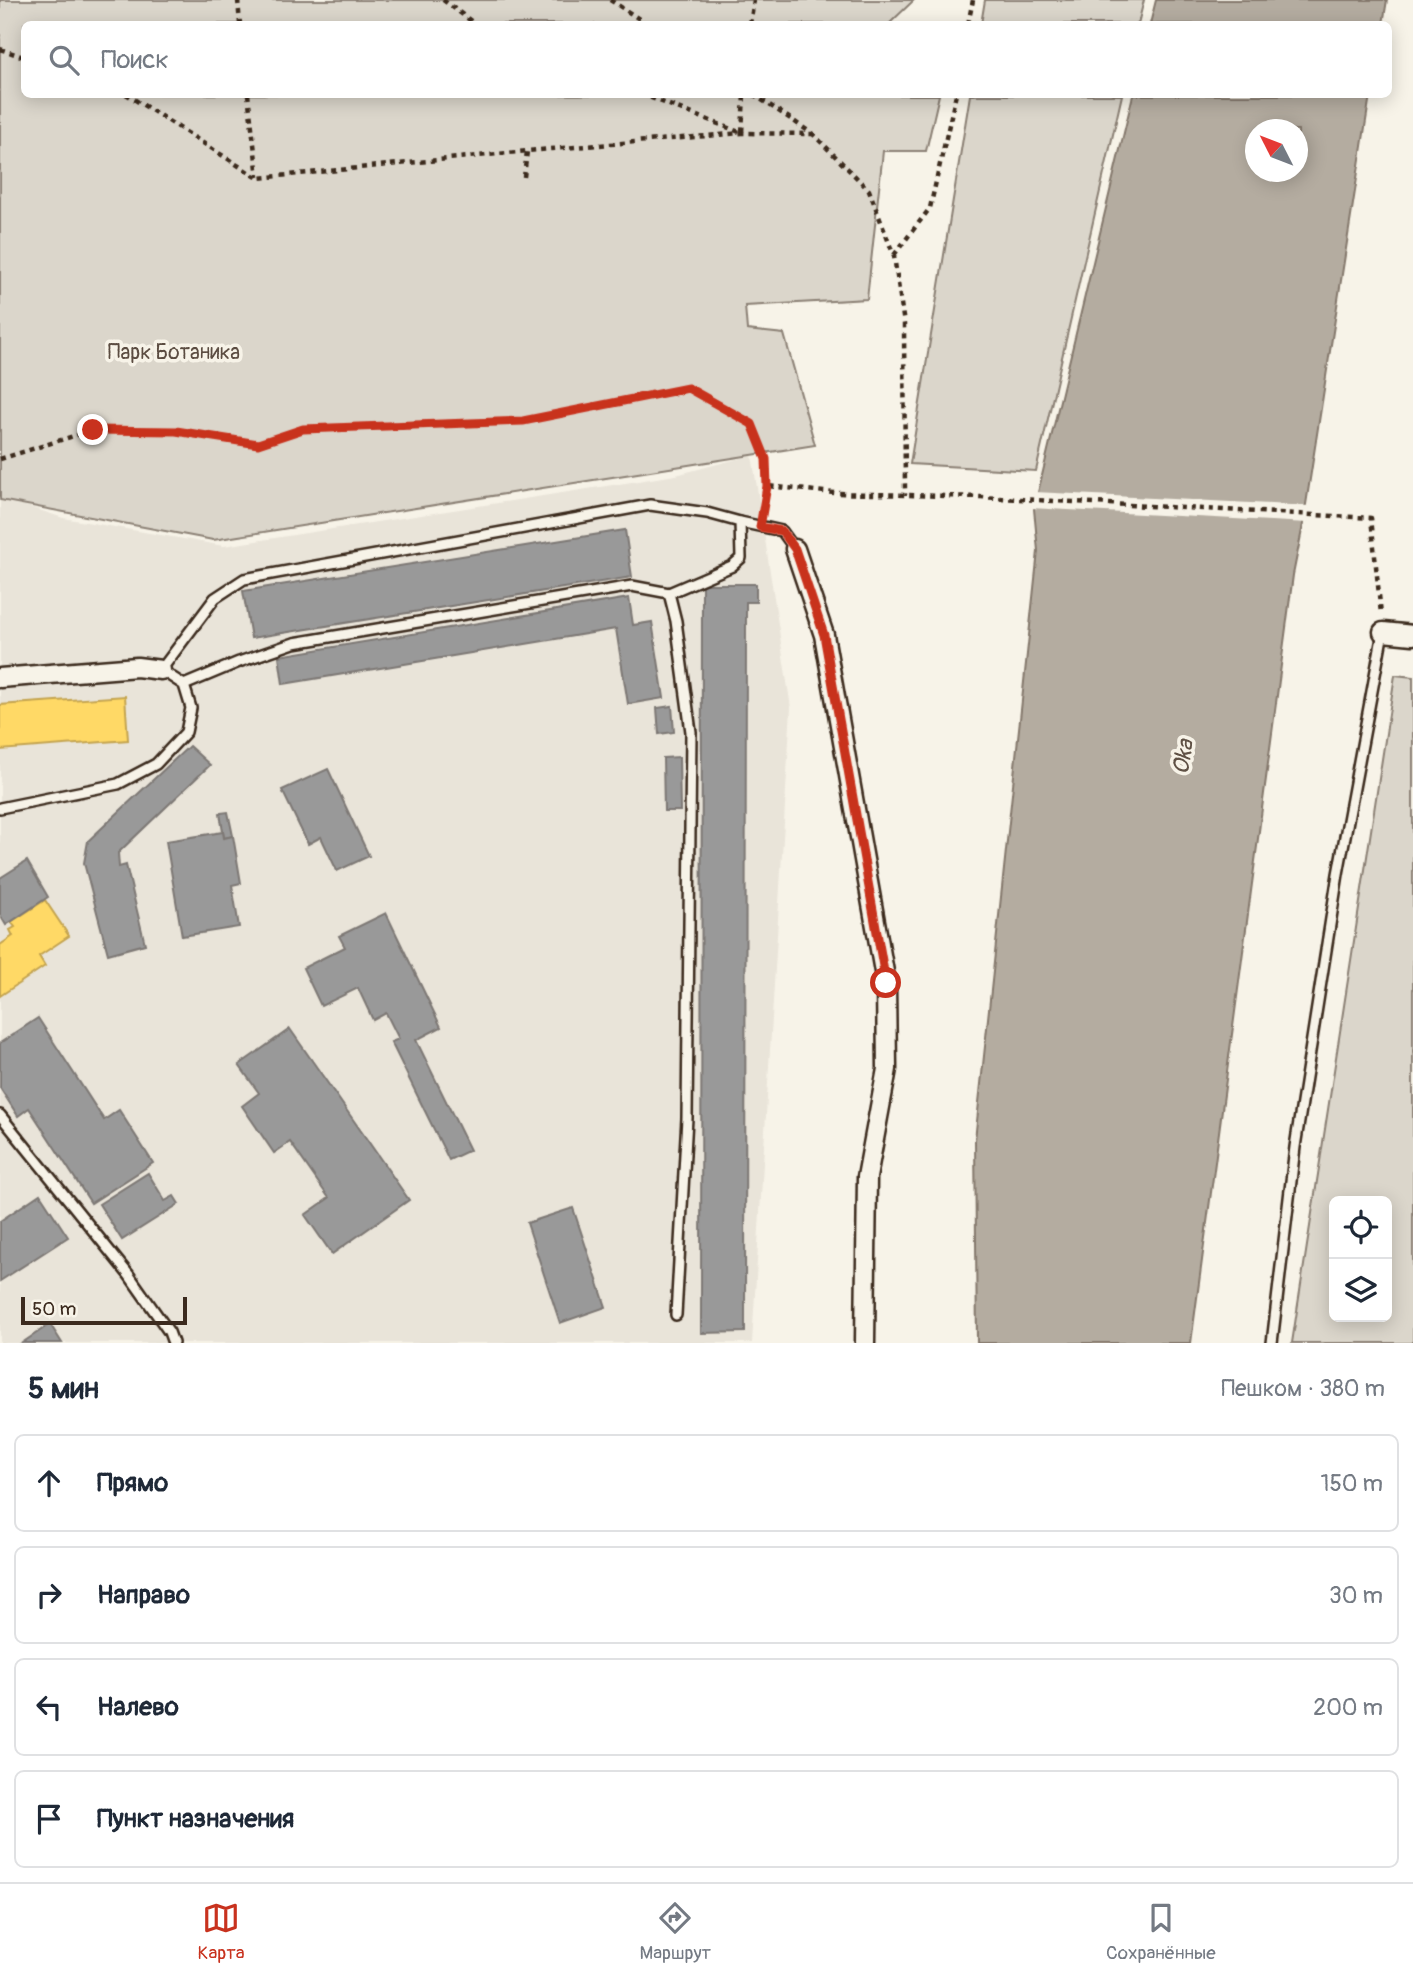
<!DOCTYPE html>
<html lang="ru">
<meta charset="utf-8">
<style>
:root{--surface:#fff;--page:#f6f6f7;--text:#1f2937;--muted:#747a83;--line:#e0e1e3;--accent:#c8321e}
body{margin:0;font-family:Pangolin,sans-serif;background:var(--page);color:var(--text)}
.controls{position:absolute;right:21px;bottom:21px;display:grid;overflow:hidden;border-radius:10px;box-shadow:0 4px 18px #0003}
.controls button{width:63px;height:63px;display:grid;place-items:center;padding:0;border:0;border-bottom:2px solid var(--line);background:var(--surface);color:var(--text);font:35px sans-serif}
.compass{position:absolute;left:1245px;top:119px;width:63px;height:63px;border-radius:50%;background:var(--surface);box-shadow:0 4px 18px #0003;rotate:312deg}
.scale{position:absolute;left:21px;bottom:18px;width:166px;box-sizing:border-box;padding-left:7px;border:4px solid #3b2a1e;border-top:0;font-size:19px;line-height:24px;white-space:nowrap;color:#3b2a1e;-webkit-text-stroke:5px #f7f3e8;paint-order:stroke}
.stop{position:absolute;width:21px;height:21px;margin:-16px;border:5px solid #c8321e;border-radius:50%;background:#fff}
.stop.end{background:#c8321e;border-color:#fff;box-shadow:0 2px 7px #0008}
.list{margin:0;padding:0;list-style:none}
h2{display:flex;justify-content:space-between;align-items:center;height:91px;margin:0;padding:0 28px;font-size:30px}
h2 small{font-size:23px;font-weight:400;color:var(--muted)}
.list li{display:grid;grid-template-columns:46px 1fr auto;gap:21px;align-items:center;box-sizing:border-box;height:98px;margin:0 14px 14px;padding:0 14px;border:2px solid var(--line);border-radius:10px}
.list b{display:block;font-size:26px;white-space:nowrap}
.list em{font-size:23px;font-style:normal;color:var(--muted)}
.icon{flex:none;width:38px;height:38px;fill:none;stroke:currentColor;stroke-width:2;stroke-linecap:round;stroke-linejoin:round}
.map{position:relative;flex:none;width:1413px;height:1343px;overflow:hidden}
.search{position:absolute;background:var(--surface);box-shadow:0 4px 18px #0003;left:21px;right:21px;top:21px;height:77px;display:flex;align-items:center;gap:18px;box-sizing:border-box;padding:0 24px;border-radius:10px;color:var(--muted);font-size:26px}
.sheet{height:539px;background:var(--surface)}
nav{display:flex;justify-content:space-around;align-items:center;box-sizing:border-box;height:98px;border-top:2px solid var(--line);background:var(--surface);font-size:19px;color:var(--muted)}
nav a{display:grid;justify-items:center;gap:4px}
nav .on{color:var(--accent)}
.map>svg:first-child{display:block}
</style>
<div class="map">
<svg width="1413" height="1343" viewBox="0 0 1413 1343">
<rect width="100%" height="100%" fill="#f7f3e8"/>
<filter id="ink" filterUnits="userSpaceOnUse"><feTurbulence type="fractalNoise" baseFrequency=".0143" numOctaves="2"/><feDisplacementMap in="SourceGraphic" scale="14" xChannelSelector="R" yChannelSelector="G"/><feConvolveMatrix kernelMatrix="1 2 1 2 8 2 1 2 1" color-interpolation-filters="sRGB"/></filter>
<g filter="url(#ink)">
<!-- built -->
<path fill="#e9e4d9" d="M752 455 791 708 752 1343H0V497L63 518 224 546 676 475Z"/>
<!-- green -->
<g fill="#dbd6cb" stroke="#8b8074" stroke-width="2" fill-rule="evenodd">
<path d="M0 0H914L889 24H24V94L939 95 926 151H883L867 299 745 306 747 330 784 334 815 445 213 540 0 500Z"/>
<path d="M985 0H1144L1138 24H981Z"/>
<path d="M970 95H1122L1036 471 910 464Z"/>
<path d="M1395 675 1413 677V1343H1292ZM1334 1201H1387V1317H1334Z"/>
</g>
<!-- water -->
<g fill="#b4aca0" stroke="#84786c" stroke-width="2" fill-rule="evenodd">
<path d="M1156 0H1387L1383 24H1150Z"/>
<path d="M1133 95H1370L1302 530 1293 575 1191 1343H977L975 1140 1038 551 1034 509ZM1256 130H1298V172H1256Z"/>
</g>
<!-- pier -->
<path fill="#f7f3e8" d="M1035 492 1309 506 1307 523 1031 508Z"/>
<!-- homes -->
<g fill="#ffd966" stroke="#c4a450" stroke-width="2">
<path d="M125 696 128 740 0 750V705Z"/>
<path d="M45 900 69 936 39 956 45 966 0 996V945L13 936 10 930 15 927 11 922Z"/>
</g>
<!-- industry -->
<g fill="#999" stroke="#7d7874" stroke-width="2">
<path d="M625 530 632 577 251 638 243 591Z"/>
<path d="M702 584H756V602H746L745 1332 701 1333Z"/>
<path d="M629 598 633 625 652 622 664 698 628 704 616 629 283 684 279 656Z"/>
<path d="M672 706 674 732 659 734 657 708Z"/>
<path d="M189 746 210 765 118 853 119 867 126 865 145 944 108 954 84 863 88 841Z"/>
<path d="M679 757 680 811H664L663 758Z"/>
<path d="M328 769 369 856 337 871 321 837 308 844 282 790Z"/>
<path d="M228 812 233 836 224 838 220 813Z"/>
<path d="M223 832 224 838 233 836 241 883 232 885 239 927 182 936 166 841Z"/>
<path d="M27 861 48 897 6 925 0 915V878Z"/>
<path d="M386 913 441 1027 416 1040 470 1150 449 1160 391 1042 399 1039 386 1013 373 1020 358 988 321 1006 303 968 345 947 339 936Z"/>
<path d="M38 1018 104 1120 119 1110 153 1163 91 1203 29 1108 18 1116 0 1088V1043Z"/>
<path d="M290 1029 409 1200 332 1254 305 1215 329 1198 290 1142 274 1153 242 1106 259 1093 239 1065Z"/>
<path d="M148 1173 165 1201 174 1196 179 1204 122 1240 99 1204Z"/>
<path d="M40 1194 68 1237 0 1281V1221Z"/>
<path d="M573 1208 606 1307 560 1323 527 1223Z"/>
<path d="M50 1324 62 1343H22Z"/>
</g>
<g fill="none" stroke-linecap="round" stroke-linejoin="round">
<defs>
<g id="lane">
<path d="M740 522 782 531 795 549"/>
<path d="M184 685 239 662 294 643 632 586 669 593"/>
<path d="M0 808 118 784 156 764 186 732 191 708 184 685 161 670 215 598 244 579 650 505 707 513 740 522 741 558 732 566 669 593 676 621 691 732 687 1118 676 1315"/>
<path d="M0 1115 129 1275 169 1332 173 1343"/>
<path d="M1272 1343 1295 1147 1338 874 1383 632"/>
</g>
<g id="street">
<path d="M795 549 824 635 886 983 887 1069 867 1177 865 1343"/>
<path d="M1383 632 1413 635"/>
<path d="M0 678 137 667 161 670"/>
</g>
</defs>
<!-- lane casing -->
<use href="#lane" stroke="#3b2a1e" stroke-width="14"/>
<!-- street casing -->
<use href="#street" stroke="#3b2a1e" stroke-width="23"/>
<!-- path -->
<g stroke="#3b2a1e" stroke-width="4.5" stroke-dasharray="5 5" stroke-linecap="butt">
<path d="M238 0 240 24"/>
<path d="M443 0 475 24"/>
<path d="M610 0 647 24"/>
<path d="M750 24 754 0"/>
<path d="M968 24 973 0"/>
<path d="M0 49 24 57"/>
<path d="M126 94 258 178 527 151 742 133 813 134"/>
<path d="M248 94 258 177"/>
<path d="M641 94 742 133 744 94"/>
<path d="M753 94 813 134 869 190 894 256 904 324 905 495"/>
<path d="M524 177 527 151"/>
<path d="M894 255 930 208 956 94"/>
<path d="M0 459 93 430 176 431 258 444 303 429 523 421 688 388 752 424 766 459 767 486 835 493 981 497 1371 518 1381 614"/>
<path d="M763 513 767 486"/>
</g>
<!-- lane -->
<use href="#lane" stroke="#f7f3e8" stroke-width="9"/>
<!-- street -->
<use href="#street" stroke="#f7f3e8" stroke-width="18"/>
</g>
</g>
<g fill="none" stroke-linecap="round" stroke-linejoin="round" filter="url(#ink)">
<!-- route -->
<path stroke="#c8321e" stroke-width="9" d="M93 430 176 431 258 444 303 429 523 421 688 388 752 424 766 459 767 486 760 527 782 531 795 549 824 635 886 983"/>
</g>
<g text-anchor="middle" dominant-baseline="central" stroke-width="7" stroke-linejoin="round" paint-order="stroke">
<!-- park labels -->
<g font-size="21" fill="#5b4c41" stroke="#f7f3e8">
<text x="174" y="352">Парк Ботаника</text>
</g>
<!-- water labels -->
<g font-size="23" font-style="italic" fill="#5f5145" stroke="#f7f3e8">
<text transform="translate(1183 757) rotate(-81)">Oka</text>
</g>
</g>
</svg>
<div class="controls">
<button><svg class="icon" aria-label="locate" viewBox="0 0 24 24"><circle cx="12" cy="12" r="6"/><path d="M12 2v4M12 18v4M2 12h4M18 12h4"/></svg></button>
<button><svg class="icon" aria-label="layers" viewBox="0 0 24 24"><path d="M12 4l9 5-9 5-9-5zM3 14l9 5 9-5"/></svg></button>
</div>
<svg class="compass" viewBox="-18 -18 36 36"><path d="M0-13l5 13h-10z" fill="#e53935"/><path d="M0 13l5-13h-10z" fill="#747a83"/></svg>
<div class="scale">50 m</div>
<div class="stop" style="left:886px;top:983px"></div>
<div class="stop end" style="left:93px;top:430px"></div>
<div class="search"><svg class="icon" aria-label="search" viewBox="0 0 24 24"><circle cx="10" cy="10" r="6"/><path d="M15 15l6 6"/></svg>Поиск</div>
</div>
<section class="sheet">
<h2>5 мин<small>Пешком · 380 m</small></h2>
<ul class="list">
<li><svg class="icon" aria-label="ahead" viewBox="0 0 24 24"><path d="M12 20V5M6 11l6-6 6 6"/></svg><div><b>Прямо</b></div><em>150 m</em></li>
<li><svg class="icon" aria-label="right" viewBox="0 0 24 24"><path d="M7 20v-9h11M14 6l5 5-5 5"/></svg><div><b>Направо</b></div><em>30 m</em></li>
<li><svg class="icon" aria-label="left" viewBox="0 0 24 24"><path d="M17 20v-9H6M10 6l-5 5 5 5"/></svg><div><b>Налево</b></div><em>200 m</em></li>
<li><svg class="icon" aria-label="arrive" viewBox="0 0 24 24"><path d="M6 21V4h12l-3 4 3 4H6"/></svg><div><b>Пункт назначения</b></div></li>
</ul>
</section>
<nav>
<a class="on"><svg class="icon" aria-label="map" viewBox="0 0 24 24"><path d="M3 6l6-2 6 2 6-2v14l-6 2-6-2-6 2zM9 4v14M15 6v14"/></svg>Карта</a>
<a><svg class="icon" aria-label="directions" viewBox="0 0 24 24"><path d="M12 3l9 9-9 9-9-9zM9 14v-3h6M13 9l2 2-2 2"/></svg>Маршрут</a>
<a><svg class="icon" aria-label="saved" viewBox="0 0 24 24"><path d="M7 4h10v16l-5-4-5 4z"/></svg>Сохранённые</a>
</nav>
